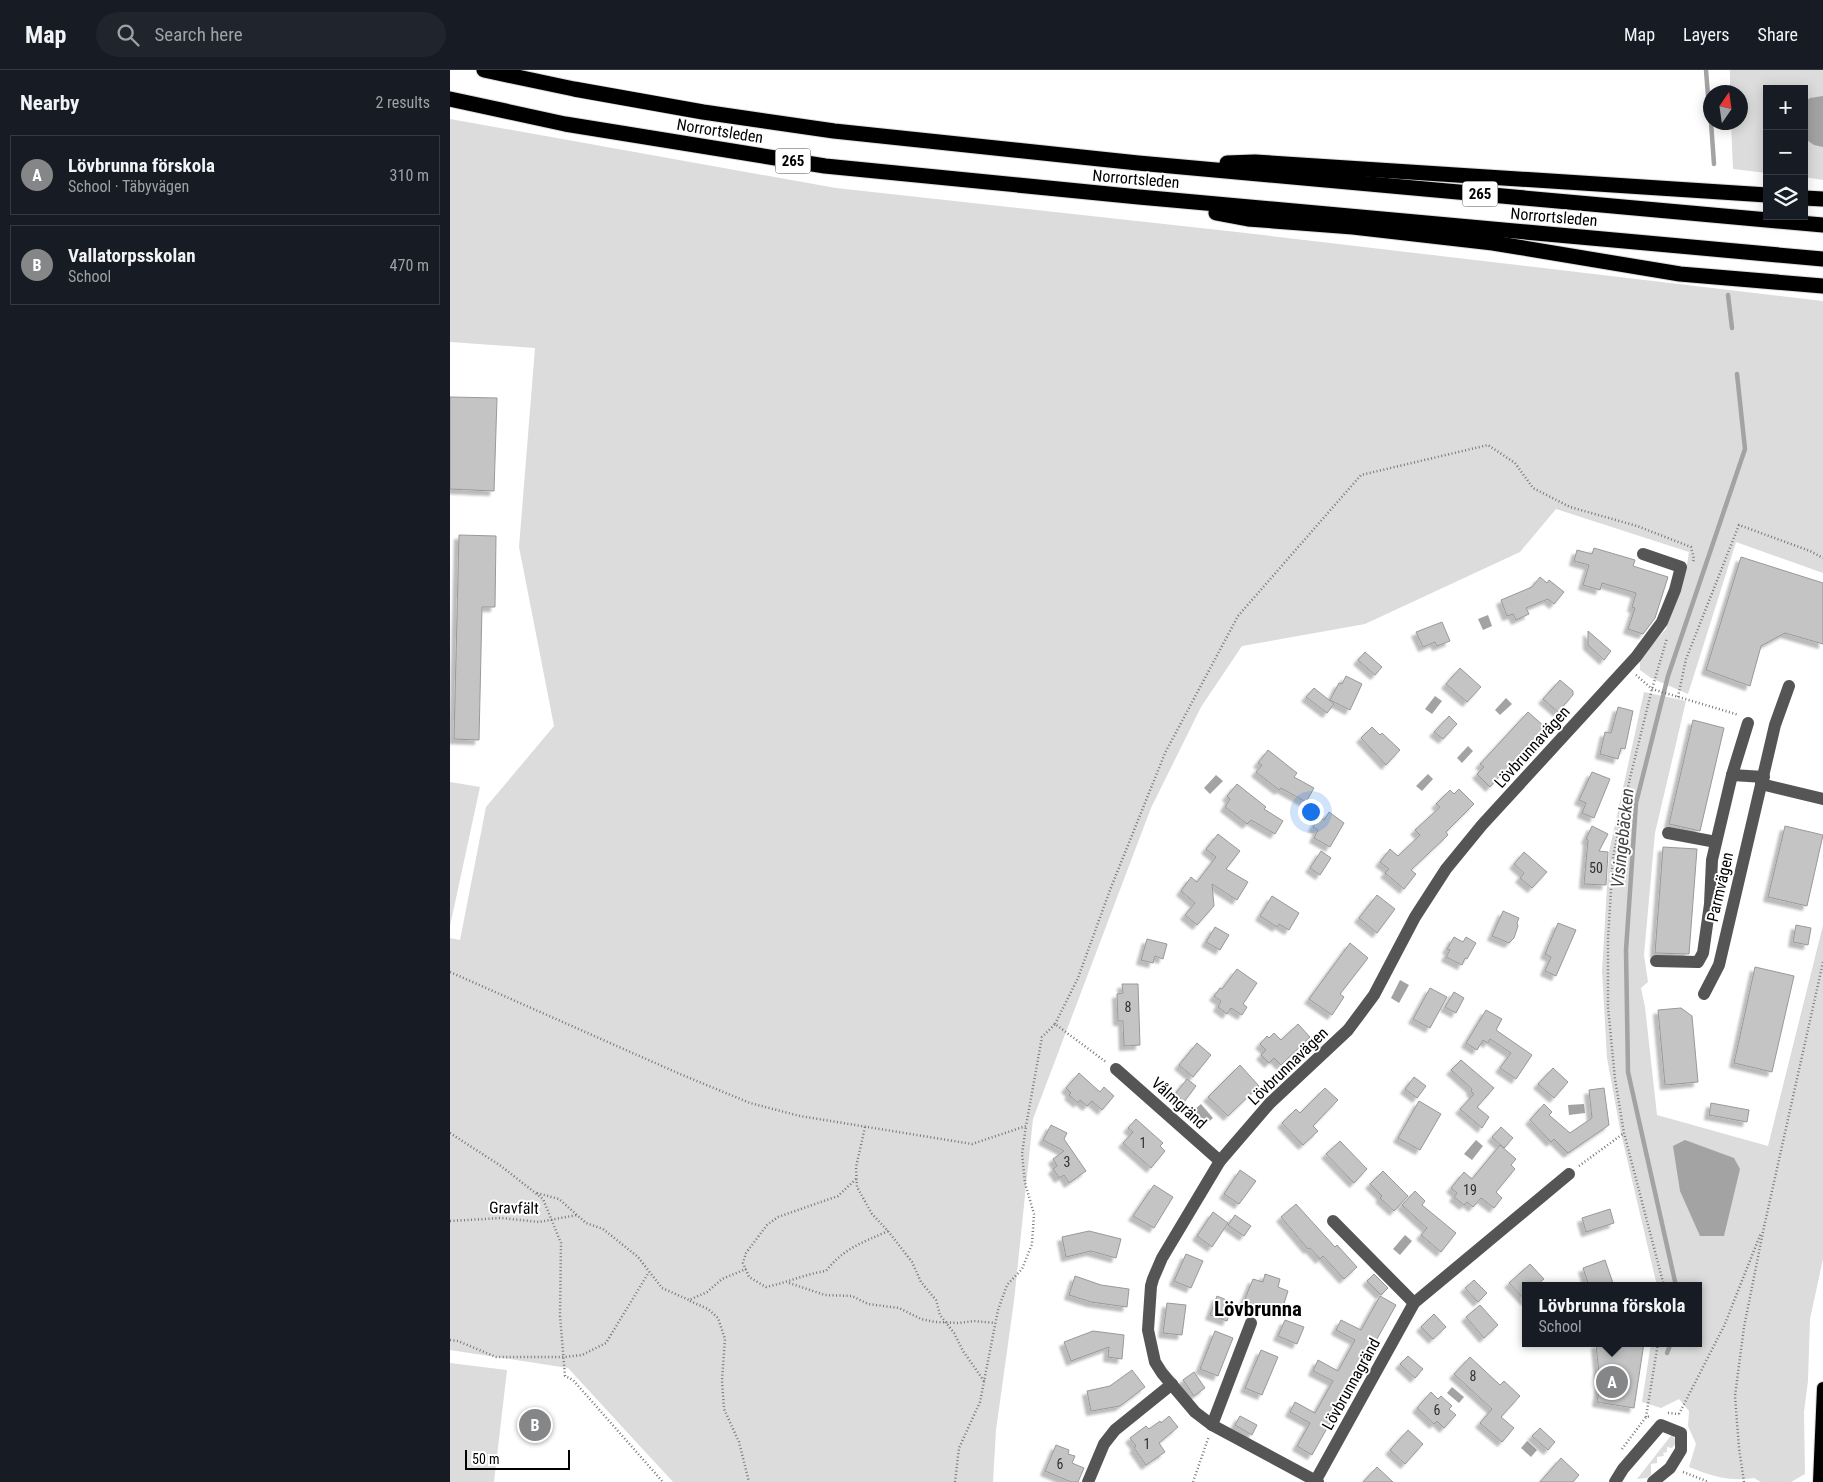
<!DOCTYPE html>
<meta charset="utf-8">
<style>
:root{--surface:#171b24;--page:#20242c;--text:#f1f3f6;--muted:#9ea1a6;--line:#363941;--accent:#858687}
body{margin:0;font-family:"Roboto Condensed",sans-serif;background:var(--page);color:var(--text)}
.controls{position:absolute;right:15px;top:15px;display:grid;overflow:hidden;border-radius:0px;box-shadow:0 2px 12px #0003}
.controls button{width:45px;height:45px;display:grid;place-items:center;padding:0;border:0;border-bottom:1px solid var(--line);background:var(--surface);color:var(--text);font:25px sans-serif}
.compass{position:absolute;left:1253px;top:15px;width:45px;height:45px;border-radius:50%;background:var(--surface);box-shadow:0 2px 12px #0003;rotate:13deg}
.scale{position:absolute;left:15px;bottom:12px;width:105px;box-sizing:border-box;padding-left:5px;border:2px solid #000;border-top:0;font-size:14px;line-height:18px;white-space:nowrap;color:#000;-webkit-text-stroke:4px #fff;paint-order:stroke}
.you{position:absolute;left:860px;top:741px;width:18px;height:18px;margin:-12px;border:4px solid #fff;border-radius:50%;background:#1a73e8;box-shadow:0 0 0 8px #1a73e833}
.badge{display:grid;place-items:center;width:32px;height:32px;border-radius:50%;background:var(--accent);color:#fff;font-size:16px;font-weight:700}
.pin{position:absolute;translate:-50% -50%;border:2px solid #fff;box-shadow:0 1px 5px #0006}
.popup{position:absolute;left:1072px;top:1212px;width:180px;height:65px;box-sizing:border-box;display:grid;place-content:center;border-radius:0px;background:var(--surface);filter:drop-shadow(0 1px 4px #0005);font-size:16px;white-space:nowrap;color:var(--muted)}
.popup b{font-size:19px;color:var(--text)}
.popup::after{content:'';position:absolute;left:50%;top:100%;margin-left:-10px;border:10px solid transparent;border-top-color:var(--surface)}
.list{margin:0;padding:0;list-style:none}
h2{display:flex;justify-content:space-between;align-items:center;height:65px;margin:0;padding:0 20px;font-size:21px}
h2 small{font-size:16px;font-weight:400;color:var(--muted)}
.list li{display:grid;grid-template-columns:32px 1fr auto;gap:15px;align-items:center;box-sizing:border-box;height:80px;margin:0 10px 10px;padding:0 10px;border:1px solid var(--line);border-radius:0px}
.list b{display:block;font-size:19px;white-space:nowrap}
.list p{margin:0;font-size:16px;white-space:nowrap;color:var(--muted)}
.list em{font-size:16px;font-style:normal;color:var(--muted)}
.icon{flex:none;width:28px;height:28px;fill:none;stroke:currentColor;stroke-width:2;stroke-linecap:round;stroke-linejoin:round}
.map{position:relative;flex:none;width:1373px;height:1412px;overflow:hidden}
header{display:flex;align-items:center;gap:30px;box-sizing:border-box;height:70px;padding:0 25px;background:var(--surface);border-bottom:1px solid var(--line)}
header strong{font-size:24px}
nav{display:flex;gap:28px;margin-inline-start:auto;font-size:18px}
.search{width:350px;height:45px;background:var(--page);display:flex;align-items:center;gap:12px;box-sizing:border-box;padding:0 18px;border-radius:28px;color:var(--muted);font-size:19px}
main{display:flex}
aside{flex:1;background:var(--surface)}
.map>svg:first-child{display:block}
</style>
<header>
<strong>Map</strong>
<div class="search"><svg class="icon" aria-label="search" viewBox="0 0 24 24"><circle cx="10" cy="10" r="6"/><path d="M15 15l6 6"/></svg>Search here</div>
<nav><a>Map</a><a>Layers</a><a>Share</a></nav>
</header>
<main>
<aside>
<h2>Nearby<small>2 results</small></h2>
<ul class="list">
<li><span class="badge">A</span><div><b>Lövbrunna förskola</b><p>School · Täbyvägen</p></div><em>310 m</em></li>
<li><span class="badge">B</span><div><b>Vallatorpsskolan</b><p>School</p></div><em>470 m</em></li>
</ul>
</aside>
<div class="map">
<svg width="1373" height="1412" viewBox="0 0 1373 1412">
<defs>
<filter id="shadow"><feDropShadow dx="-4.5" dy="4.5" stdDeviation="1" flood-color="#0004"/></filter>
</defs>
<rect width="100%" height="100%" fill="#fff"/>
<!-- green -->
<g fill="#dcdcdc">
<path d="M1280 0H1373V110L1354 107V19H1317V103L1283 99 1281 53 1290 52V22H1280Z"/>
<path d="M0 49 386 118 787 162 1373 231V503L1286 472 1238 624 1201 608 1190 600V588L1216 559 1236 500 1239 482 1106 439 1070 482 915 554 792 576 751 637 701 738 583 1049 564 1231 546 1360 543 1412H223L118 1298 0 1280V868L10 870 36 737 104 656 69 477 85 278 0 272Z"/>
<path d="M1194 622 1236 631 1205 763 1194 885 1198 912 1191 918 1195 937 1207 1045 1318 1076 1373 855V1189L1360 1249 1358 1311 1354 1342 1355 1404 1341 1412H1311L1304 1408C1279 1412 1262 1406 1239 1397L1246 1374 1238 1356 1239 1341 1229 1329 1211 1338 1192 1332 1201 1273H1248V1216H1207L1170 1059 1157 988 1152 901 1159 782Z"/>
<path d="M0 712 30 717 0 856Z"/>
<path d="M0 1293 57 1300 44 1412H0Z"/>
<path d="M1223 1363 1226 1373 1222 1378 1217 1377V1382L1213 1383 1214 1386 1207 1387V1393L1201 1394V1405L1197 1408 1187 1409Z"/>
</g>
<!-- water -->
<g fill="#a3a3a3">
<path d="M1373 26V77L1364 75 1354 68V32L1360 28Z"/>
<path d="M1038 545 1042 556 1033 560 1028 549Z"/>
<path d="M985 626 992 631 982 644 975 639Z"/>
<path d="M1056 628 1062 634 1050 645 1045 640Z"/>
<path d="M1018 676 1023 681 1012 693 1007 688Z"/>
<path d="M978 704 983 709 972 721 966 716Z"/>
<path d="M766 705 773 711 760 724 754 718Z"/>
<path d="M950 910 959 915 949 933 941 928Z"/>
<path d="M751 1034 763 1048 756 1054 743 1041Z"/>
<path d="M1134 1034 1135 1043 1119 1045 1118 1035Z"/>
<path d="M1026 1070 1033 1076 1022 1090 1014 1084Z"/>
<path d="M1235 1070 1284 1088 1290 1099 1274 1166H1250L1230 1121 1223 1076Z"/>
<path d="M955 1165 962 1171 950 1185 943 1179Z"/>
<path d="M1002 1317 1014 1327 1009 1333 997 1323Z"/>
<path d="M1077 1371 1087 1380 1081 1387 1071 1378Z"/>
</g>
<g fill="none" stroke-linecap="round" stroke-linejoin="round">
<!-- stream -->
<g stroke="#a3a3a3" stroke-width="4.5">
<path d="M1256 0 1260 51"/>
<path d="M1261 52 1264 94"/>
<path d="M1278 225 1282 258"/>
<path d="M1226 1216 1178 1002 1176 880 1186 733 1218 606 1295 379 1287 304"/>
<path d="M1217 1283 1221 1273"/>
</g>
</g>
<!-- building -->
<g fill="#c4c4c4" stroke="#999" filter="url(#shadow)">
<path d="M0 327 47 328 44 421 0 419Z"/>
<path d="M9 465 46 466 45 537H32L29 670 4 669Z"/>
<path d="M1144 478 1185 490 1183 496 1218 507 1205 548 1193 564 1178 559 1185 538 1182 537 1186 523 1152 513 1150 520 1133 515 1139 495 1124 491 1127 480 1142 484Z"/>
<path d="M1291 487 1373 513V574L1335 563 1311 576 1300 616 1256 600Z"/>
<path d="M1090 507 1097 513 1099 510 1114 522 1104 534 1098 529 1076 538 1079 544 1066 550 1063 544 1057 546 1051 530 1082 517Z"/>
<path d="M992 552 1000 571 987 576 985 572 973 577 966 562Z"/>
<path d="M1138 561 1161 581 1154 590 1138 575Z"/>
<path d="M915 582 932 597 925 605 908 590Z"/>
<path d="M1010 598 1031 617 1017 632 996 614Z"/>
<path d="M896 606 912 614 900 640 880 630 889 613 892 614Z"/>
<path d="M1110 610 1123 621V625L1108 642 1093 629Z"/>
<path d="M864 618 884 634 877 643 856 627Z"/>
<path d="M1168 637 1183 641 1175 679 1171 678 1168 689 1150 684 1155 662 1161 663Z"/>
<path d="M1078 642 1096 658 1082 673 1080 672 1040 717 1027 704 1034 697 1030 694Z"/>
<path d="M999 646 1007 654 993 669 984 662Z"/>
<path d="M1243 650 1274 658 1250 761 1219 754Z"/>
<path d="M922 657 930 665 932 663 950 680 936 695 911 668Z"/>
<path d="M818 680 847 703 844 707 864 718 856 732 831 718 829 720 806 702 812 695 808 693Z"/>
<path d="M1142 702 1160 709 1144 748 1132 743 1136 733 1129 730Z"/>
<path d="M787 714 816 737 814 739 833 751 825 764 801 750 797 754 775 737 780 729 777 726Z"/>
<path d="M1009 719 1024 734 996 762 998 765 961 800 966 804 954 819 935 803 939 799 930 792 940 779 948 786 970 765 965 760 990 737 986 734 1000 720 1004 724Z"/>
<path d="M879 742 894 753 880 777 864 768 868 760 863 757 869 747 874 750Z"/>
<path d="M1142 756 1158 764 1149 781 1158 782 1156 815 1134 814 1138 770 1136 769Z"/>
<path d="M1335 756 1373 765 1357 836 1318 827Z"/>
<path d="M768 764 790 781 776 799 798 812 787 830 762 814 764 836 747 855 735 845 745 833 731 821 741 807 747 812 766 787 756 779Z"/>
<path d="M1213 777 1247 779 1239 884 1205 883Z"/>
<path d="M871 781 881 788 870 805 860 798Z"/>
<path d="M1074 782 1097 802 1082 818 1070 808 1074 803 1064 794Z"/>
<path d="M927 825 945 839 927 863 909 848Z"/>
<path d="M822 826 849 843 839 860 829 854 827 857 810 846Z"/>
<path d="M1053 841 1069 848 1067 853 1068 856 1064 868 1059 873 1042 866Z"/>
<path d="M1108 853 1126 860 1106 906 1095 901 1101 887 1095 884Z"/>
<path d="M1346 855 1361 858 1358 875 1343 872Z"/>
<path d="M765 857 779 865 770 880 756 872Z"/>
<path d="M1004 867 1013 872 1016 867 1026 873 1017 889 1015 888 1012 895 996 887 1000 880 997 879Z"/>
<path d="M697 869 717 874 713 889 705 886 703 893 691 890Z"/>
<path d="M900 873 918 888 890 924 894 927 882 945 859 929Z"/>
<path d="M1305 897 1344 906 1322 1002 1284 993Z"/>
<path d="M787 899 807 913 793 934 797 937 792 945 781 938 777 944 768 937 771 931 764 926 770 918 772 919Z"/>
<path d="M672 914H688L690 975 674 976 673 951H668L667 924 673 923Z"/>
<path d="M980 918 997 927 980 958 963 949Z"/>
<path d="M1004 922 1014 928 1006 943 995 937Z"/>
<path d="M1231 938 1242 946 1248 1012 1215 1015 1208 940Z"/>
<path d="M1036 940 1052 949 1046 960 1082 985 1066 1009 1050 998 1061 983 1040 969 1038 973 1033 970 1027 980 1016 973Z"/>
<path d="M848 954 860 967 831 995 824 988 819 993 811 985 816 980 810 974 817 966 819 968 824 963 831 970Z"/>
<path d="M747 973 761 985 743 1007 729 995Z"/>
<path d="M1011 990 1044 1018 1027 1037 1039 1047 1032 1058 1010 1039 1024 1024 1021 1021 1022 1019 1001 1000Z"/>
<path d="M790 995 809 1016 778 1046 758 1027Z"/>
<path d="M1103 998 1118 1012 1104 1028 1088 1014Z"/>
<path d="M629 1003 650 1022 654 1017 664 1026 652 1040 642 1031 637 1036 630 1030 628 1033 619 1025 621 1023 616 1018Z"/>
<path d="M964 1007 976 1016 967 1028 955 1019Z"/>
<path d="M737 1009 746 1016 734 1032 725 1024Z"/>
<path d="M875 1018 888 1030 863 1056 868 1061 853 1075 832 1053 846 1039 850 1043Z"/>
<path d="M1154 1018 1159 1055 1118 1083 1104 1069 1101 1072 1080 1050 1094 1034 1102 1042 1099 1045 1120 1063 1142 1048 1139 1020Z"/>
<path d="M969 1031 991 1044 970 1080 948 1068Z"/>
<path d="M1261 1033 1299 1040 1297 1052 1259 1045Z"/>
<path d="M686 1049 713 1073 710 1076 715 1081 701 1098 673 1073 683 1062 678 1058Z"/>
<path d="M601 1055 617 1063 614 1069 636 1101 619 1113 614 1105 609 1108 603 1099 607 1096 603 1089 614 1081 593 1070Z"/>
<path d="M1051 1057 1063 1068 1054 1078 1042 1067Z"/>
<path d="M890 1071 917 1099 904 1113 876 1084Z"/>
<path d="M1050 1075 1066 1089 1061 1095 1065 1099 1046 1122 1052 1128 1044 1138 1031 1128 1023 1137 1017 1132 1014 1135 1004 1127 1007 1123 1001 1118 1014 1102 1022 1109Z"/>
<path d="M790 1100 806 1111 789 1134 774 1124Z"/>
<path d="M933 1101 958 1126 944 1141 930 1128 932 1126 920 1114Z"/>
<path d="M704 1115 723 1127 704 1158 683 1146Z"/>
<path d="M965 1121 975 1131 972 1135 1006 1163 991 1182 971 1165 977 1158 952 1135Z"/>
<path d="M846 1134 885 1177 887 1175 907 1197 894 1209 873 1186 870 1189 860 1178 858 1179 831 1147Z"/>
<path d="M1160 1139 1164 1153 1136 1162 1132 1148Z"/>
<path d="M763 1142 778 1153 762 1177 747 1166Z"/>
<path d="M785 1145 801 1156 794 1166 778 1155Z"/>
<path d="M639 1161 671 1169 666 1188 641 1181 616 1187 612 1167Z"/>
<path d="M736 1184 753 1191 741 1218 724 1211Z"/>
<path d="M1155 1190 1164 1216H1139L1133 1198Z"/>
<path d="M1080 1194 1094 1209 1086 1216H1076V1231L1059 1213Z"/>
<path d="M815 1204 830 1209 828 1217 838 1221 831 1243 794 1231 803 1209 813 1212Z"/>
<path d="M924 1204 938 1218 931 1225 917 1211Z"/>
<path d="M625 1206 651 1215 679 1219 677 1237 641 1232 619 1225Z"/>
<path d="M1024 1210 1037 1223 1028 1232 1015 1218Z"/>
<path d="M767 1226 784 1233 777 1251 760 1245Z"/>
<path d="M930 1226 946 1235 862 1385 847 1376 860 1353 840 1342 845 1332 865 1343 883 1311 863 1301 868 1290 888 1301 905 1270 886 1260 891 1250 911 1260Z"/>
<path d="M717 1233 736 1235 732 1265 713 1263Z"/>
<path d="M1030 1235 1048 1255 1034 1268 1016 1247Z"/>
<path d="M984 1244 996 1257 983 1269 971 1257Z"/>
<path d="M835 1250 854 1257 847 1274 828 1266Z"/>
<path d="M643 1261 674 1265 672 1289 658 1287 659 1277 621 1291 614 1272Z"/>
<path d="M765 1261 783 1268 768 1306 750 1299Z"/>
<path d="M1194 1273 1184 1338 1147 1332 1150 1314 1146 1274Z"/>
<path d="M811 1280 828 1287 812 1325 795 1318Z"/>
<path d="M958 1286 973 1299 965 1308 950 1294Z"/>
<path d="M1020 1287 1050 1315 1054 1311 1070 1326 1051 1347 1064 1358 1052 1372 1030 1353 1042 1339 1004 1304Z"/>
<path d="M682 1300 695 1317 670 1336 641 1341 637 1321 660 1316Z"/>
<path d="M744 1302 755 1318 744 1326 733 1310Z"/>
<path d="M981 1322 988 1329 991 1326 1002 1336 999 1339 1006 1345 994 1358 987 1351 984 1354 967 1338Z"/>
<path d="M719 1346 728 1357 709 1373 715 1382 696 1395 684 1378 686 1376 680 1368 696 1356 699 1359 710 1351 711 1353Z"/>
<path d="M790 1346 807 1355 802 1365 785 1355Z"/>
<path d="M1090 1358 1105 1372 1098 1380 1082 1366Z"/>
<path d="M958 1360 973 1374 955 1394 940 1380Z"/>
<path d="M606 1375 619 1380 618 1384 625 1386 622 1393 634 1398 628 1412H621L595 1401Z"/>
<path d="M1111 1388 1129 1405 1123 1412H1090Z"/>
<path d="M927 1397 943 1412H913Z"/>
</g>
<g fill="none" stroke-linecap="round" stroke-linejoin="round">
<defs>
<path id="major" d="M1369 1412 1373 1318"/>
<g id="highway">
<path d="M34 0 124 19 253 42 384 61 688 93 1373 155"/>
<path d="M0 29 115 54 375 96 689 127 1373 189"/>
<path d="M777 93 805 92 1317 125"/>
<path d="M1354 128 1373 129"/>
<path d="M766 143 798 149 903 157 1043 173 1230 204 1373 216"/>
</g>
</defs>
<!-- major casing -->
<use href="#major" stroke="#dbdbdb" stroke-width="14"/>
<!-- highway casing -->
<use href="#highway" stroke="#dbdbdb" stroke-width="17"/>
<!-- path -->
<g stroke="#777" stroke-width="2.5" stroke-dasharray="1 2.5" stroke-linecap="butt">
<path d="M1186 605 1202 619 1289 645"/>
<path d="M1228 627 1236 589 1289 455 1360 481 1373 488"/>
<path d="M0 902 230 1004 300 1033 350 1046 522 1074 576 1056 592 967 605 954 656 992"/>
<path d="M605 954 628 908 660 820 715 683 788 546 911 405 1038 375 1065 393 1083 418 1120 437 1187 456 1241 477 1244 489 1243 492"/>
<path d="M415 1057 406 1097 407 1117 422 1144 438 1161 462 1192 471 1212 486 1230 490 1245 504 1263 513 1281 534 1311"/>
<path d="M0 1063 51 1096 93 1129 111 1173 110 1246 115 1306 123 1310 213 1412"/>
<path d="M1129 1096 1174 1063"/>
<path d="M406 1109 388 1126 328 1147 317 1155 296 1183 293 1193 299 1207 316 1217C336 1213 355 1204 376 1201 394 1178 412 1173 438 1161"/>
<path d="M87 1123 109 1129 136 1153 153 1159 188 1187 212 1218 239 1230 257 1222 272 1209 296 1199"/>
<path d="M0 1151 52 1148 89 1152 127 1145"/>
<path d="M339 1213 375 1225 402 1226 418 1234 449 1238 471 1249 485 1252 509 1253 524 1251 545 1253"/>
<path d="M1214 1216 1174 1063 1165 1009 1158 937V869L1163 787 1180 708 1202 619 1217 568"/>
<path d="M240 1231 258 1239 268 1248 275 1269 272 1310 274 1339 289 1372 299 1412"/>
<path d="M0 1270 8 1271 46 1287H114L132 1285 156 1273 199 1202"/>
<path d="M1218 1343 1229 1344"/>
<path d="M1229 1344 1274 1256 1311 1163"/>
<path d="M1196 1347 1208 1273"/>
<path d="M1172 1379 1196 1347 1201 1346"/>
<path d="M1233 1402 1259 1412"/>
<path d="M505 1412 509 1378 530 1332 548 1240 557 1215 572 1199 582 1174 584 1144 575 1113 572 1084 576 1056"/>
<path d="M743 1412 759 1366"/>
<path d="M1294 1412 1289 1378 1285 1326 1294 1257 1314 1157 1373 892"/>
</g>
<!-- minor -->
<g stroke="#555" stroke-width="12">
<path d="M1282 705 1314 707"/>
<path d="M1311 714 1373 729"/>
<path d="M1218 763 1266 772"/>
<path d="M1206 891 1248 892 1253 883 1260 834 1262 790 1282 705 1298 653"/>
<path d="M1254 924 1269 895 1325 655 1339 616"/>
<path d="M666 999 770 1091"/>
<path d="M883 1151 964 1233"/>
<path d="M762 1355 801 1253"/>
<path d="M866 1410 964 1233 1119 1104"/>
<path d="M638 1412 654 1374 665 1360 722 1314"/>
<path d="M868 1412 762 1355 745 1342 712 1303 705 1292 698 1260 701 1216 703 1209 712 1188 770 1091 820 1033 898 960 924 925 965 847 996 799 1032 755 1186 587 1212 552 1225 520 1231 497 1193 484"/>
<path d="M1165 1412 1173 1399 1211 1355 1231 1363V1380L1220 1398 1203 1412"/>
</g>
<!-- major -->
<use href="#major" stroke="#000" stroke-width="12"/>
<!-- highway -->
<use href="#highway" stroke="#000" stroke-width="15"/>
</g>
<g text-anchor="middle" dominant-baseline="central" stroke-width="4" stroke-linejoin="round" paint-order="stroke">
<!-- number labels -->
<g font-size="14" fill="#313131">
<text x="1146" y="798">50</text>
<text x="678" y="937">8</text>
<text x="693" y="1073">1</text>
<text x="617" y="1092">3</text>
<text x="1020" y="1120">19</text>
<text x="1023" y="1306">8</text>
<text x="987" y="1340">6</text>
<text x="697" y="1374">1</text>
<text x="610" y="1394">6</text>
</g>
<!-- shield labels -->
<g fill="#fff" stroke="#4c4c4c" stroke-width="1">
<rect x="325.5" y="78.5" width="35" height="25" rx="4"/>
<rect x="1012.5" y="111.5" width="35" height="25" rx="4"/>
</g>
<g font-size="15" font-weight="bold" fill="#000">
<text x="343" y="91">265</text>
<text x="1030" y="124">265</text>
</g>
<!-- street labels -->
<g font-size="16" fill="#000" stroke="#fff">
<text transform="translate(270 61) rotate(9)">Norrortsleden</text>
<text transform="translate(686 109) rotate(5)">Norrortsleden</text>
<text transform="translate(1104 147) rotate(5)">Norrortsleden</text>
<text transform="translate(1082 677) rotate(-48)">Lövbrunnavägen</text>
<text transform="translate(1270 817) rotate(-77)">Parmvägen</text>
<text transform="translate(838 996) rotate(-44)">Lövbrunnavägen</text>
<text transform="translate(729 1033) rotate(42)">Vålmgränd</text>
<text transform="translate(64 1138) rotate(1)">Gravfält</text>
<text transform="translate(901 1314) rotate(-61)">Lövbrunnagränd</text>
</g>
<!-- water labels -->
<g font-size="18" font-style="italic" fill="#444" stroke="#fff">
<text transform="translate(1172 768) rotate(-84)">Visingebäcken</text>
</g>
<!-- district labels -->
<g font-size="21" font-weight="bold" fill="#000" stroke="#fff">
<text x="808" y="1239">Lövbrunna</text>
</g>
</g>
</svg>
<div class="controls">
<button>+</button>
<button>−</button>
<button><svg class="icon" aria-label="layers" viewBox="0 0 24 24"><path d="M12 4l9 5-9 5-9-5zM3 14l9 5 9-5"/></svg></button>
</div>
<svg class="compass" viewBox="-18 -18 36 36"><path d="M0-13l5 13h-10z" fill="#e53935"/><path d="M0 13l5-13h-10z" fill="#9ea1a6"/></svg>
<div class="scale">50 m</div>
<div class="you"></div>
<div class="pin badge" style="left:1162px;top:1312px">A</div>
<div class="popup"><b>Lövbrunna förskola</b>School</div>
<div class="pin badge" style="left:85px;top:1355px">B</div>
</div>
</main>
